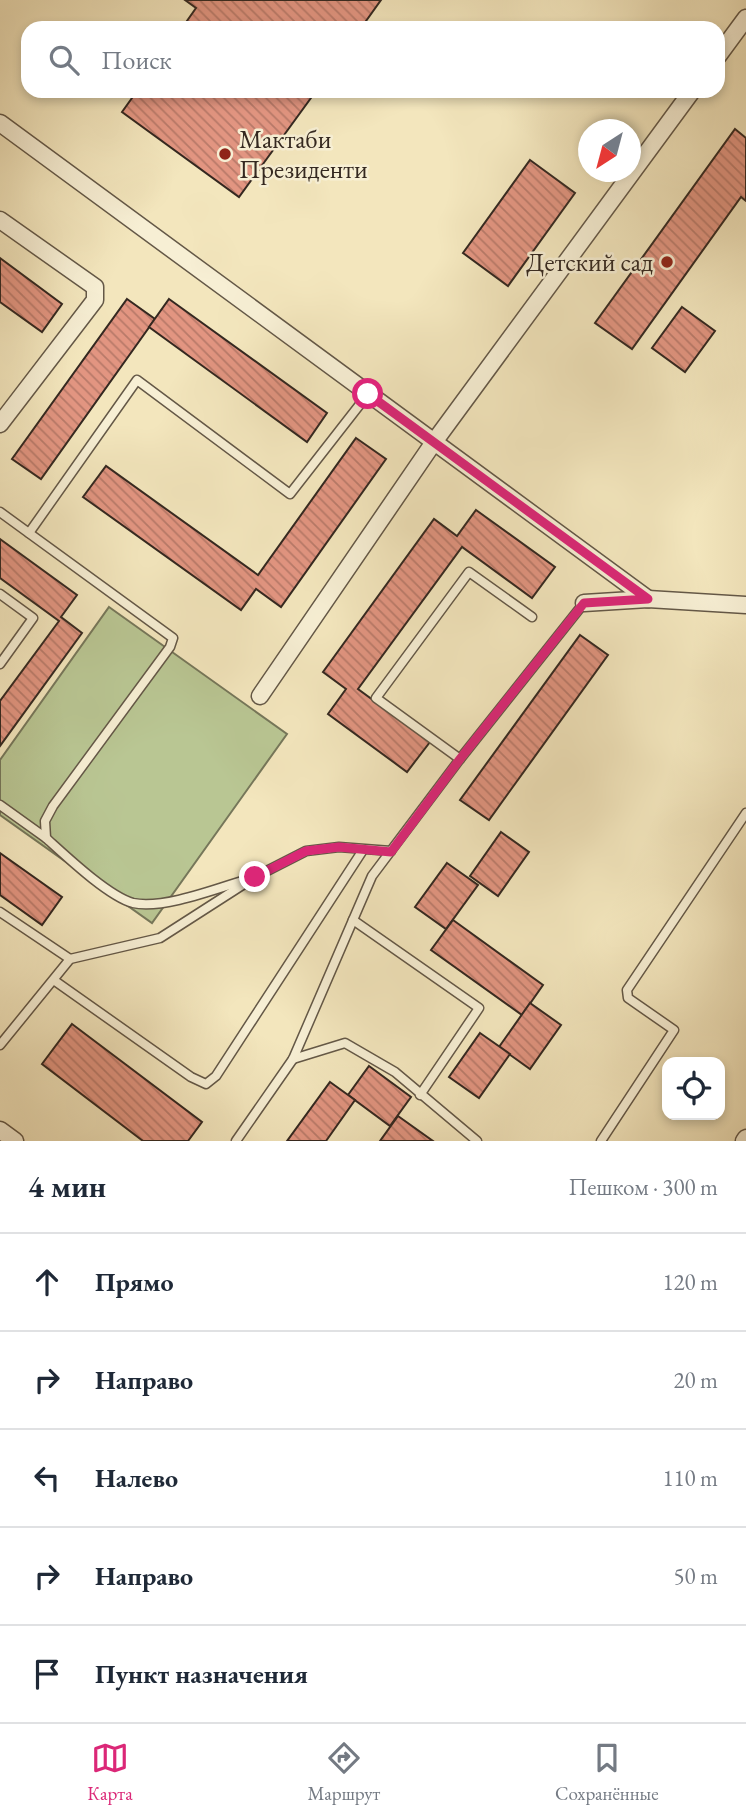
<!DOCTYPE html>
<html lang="ru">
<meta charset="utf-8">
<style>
:root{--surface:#fff;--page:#f2f2f3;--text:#1f2937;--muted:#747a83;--line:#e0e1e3;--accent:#db2777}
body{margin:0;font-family:"EB Garamond",serif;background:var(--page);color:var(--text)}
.controls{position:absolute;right:21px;bottom:21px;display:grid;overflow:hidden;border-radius:14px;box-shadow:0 4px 10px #0003}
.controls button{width:63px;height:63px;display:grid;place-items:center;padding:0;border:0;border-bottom:2px solid var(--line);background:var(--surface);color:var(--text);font:35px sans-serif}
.compass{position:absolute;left:578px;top:119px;width:63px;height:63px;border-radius:50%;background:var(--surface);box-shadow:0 4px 10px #0003;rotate:216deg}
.stop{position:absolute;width:21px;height:21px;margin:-16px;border:5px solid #db2777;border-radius:50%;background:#fff}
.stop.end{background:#db2777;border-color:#fff;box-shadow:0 2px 7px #0008}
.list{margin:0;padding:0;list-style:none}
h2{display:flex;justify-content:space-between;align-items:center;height:91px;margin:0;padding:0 28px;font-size:30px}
h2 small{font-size:23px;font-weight:400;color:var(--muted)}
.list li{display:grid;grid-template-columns:46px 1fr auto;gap:21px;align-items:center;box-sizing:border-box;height:98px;padding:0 28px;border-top:2px solid var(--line)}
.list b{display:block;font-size:26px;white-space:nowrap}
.list em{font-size:23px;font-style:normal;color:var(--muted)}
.icon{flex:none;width:38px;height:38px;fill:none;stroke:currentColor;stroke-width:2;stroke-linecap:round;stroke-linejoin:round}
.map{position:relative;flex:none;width:746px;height:1141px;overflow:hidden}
.search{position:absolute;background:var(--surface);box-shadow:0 4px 10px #0003;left:21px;right:21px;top:21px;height:77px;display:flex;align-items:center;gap:18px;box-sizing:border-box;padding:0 24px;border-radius:21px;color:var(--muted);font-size:26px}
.sheet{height:581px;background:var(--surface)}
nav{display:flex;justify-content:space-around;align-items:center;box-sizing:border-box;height:98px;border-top:2px solid var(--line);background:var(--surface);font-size:19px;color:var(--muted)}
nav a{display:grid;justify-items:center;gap:4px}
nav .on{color:var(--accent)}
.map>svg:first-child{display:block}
</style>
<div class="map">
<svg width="746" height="1141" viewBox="0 0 746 1141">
<defs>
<pattern id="building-back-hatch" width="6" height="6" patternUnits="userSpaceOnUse" patternTransform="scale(1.75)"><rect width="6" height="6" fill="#e29581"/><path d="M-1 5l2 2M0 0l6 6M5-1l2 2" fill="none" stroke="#b87a69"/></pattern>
</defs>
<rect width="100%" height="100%" fill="#f3e6bd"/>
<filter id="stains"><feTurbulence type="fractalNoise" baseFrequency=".00286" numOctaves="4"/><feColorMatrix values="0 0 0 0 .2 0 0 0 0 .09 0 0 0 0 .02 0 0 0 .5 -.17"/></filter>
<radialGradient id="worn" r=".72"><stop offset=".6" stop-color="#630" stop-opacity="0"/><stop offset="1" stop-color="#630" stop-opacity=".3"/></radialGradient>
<!-- park -->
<path fill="#b9c693" stroke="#76775a" stroke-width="2" d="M109 607 287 734 152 923 0 815V760Z"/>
<!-- building -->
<g fill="url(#building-back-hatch)" stroke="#342820" stroke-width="2">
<path d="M185 0H381L361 28H182L196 8Z"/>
<path d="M137 91H316L239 197 122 112Z"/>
<path d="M735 129 746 138V201L741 197 632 349 595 323Z"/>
<path d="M530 160 575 193 508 286 463 253Z"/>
<path d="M0 258 62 304 42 332 0 302Z"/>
<path d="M127 299 155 319 41 479 12 459Z"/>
<path d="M169 299 327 413 307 442 149 327Z"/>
<path d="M682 307 715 331 685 372 652 348Z"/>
<path d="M356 438 386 459 281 607 256 589 241 610 83 497 106 466 258 575Z"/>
<path d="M476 510 555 567 532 598 462 547 358 689 430 742 407 772 328 714 346 689 323 672 434 519 457 536Z"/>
<path d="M0 539 77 595 61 617 82 633 0 746V701L59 621 0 578Z"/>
<path d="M580 635 608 655 489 820 460 800Z"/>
<path d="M501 832 529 852 498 896 470 876Z"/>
<path d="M0 853 62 897 42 925 0 895Z"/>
<path d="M447 863 478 885 446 929 415 907Z"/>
<path d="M453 920 543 985 522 1015 431 950Z"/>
<path d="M530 1003 561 1025 530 1069 499 1047Z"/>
<path d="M72 1024 202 1122 188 1141H143L42 1064Z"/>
<path d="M480 1033 510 1054 479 1098 449 1077Z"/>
<path d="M369 1066 411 1097 390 1126 348 1095Z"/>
<path d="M330 1082 355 1100 326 1141H287Z"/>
<path d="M398 1116 433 1141H380Z"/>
</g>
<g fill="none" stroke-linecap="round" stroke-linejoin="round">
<defs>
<g id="lane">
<path d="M0 512 173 638 170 647 53 806 45 821 46 838C66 856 108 896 133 903 165 910 223 886 255 877"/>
<path d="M29 533 137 380 290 494 368 394"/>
<path d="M0 594 33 618 0 664"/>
<path d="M460 759 376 698 469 572 532 617"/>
<path d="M0 805 46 838"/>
<path d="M0 912 70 959"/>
<path d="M353 920 479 1008 420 1095"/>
<path d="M55 981 191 1077 206 1084 216 1076 363 850"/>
<path d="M0 1045 70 959 160 938 255 877 306 851 339 847 391 851"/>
<path d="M293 1059 345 1043 395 1072 477 1141"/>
<path d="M236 1141 293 1059 372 876 460 759 584 603"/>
<path d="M601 1141 674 1030 628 998 627 990 746 813"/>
</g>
<g id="street">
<path d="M718 56 746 18"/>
<path d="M0 123 648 599"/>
<path d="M0 220 95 287V300L0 424"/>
<path d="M584 603 648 599 746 605"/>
<path d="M260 696 434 442 692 91"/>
<path d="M0 1130 15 1141"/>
<path d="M744 1141 746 1138"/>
</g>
</defs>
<!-- lane casing -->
<use href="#lane" stroke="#645847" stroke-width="11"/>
<!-- street casing -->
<use href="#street" stroke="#645847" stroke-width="19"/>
<!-- lane -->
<use href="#lane" stroke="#f7efd4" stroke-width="8"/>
<!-- street -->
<use href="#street" stroke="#f7efd4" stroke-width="16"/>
</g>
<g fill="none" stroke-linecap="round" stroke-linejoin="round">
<!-- route -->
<path stroke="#db2777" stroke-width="9" d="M255 877 306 851 339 847 391 852 460 759 584 603 648 599 368 394"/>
</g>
<!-- markers -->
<g fill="#8f2418" stroke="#f7efd4" stroke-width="2.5">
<circle cx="225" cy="154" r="7"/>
<circle cx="667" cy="262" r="7"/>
</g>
<g text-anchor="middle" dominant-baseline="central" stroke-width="5" stroke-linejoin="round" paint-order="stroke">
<!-- poi labels -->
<g font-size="26" fill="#342820" stroke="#f7efd4" text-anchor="start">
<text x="239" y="139">Мактаби<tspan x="239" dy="30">Президенти</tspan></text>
<text x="653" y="262" text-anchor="end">Детский сад</text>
</g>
</g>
<rect width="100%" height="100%" filter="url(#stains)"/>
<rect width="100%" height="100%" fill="url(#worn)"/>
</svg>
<div class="controls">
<button><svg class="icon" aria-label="locate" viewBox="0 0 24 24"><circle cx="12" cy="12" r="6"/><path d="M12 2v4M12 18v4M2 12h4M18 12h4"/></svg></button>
</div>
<svg class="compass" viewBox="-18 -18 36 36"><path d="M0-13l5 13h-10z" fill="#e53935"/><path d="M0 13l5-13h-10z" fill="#747a83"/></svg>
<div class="stop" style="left:368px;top:394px"></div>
<div class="stop end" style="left:255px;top:877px"></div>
<div class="search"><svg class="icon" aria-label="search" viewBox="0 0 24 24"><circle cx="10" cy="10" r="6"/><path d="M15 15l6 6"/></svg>Поиск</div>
</div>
<section class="sheet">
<h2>4 мин<small>Пешком · 300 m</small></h2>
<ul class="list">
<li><svg class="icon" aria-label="ahead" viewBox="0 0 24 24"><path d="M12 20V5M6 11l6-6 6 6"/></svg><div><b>Прямо</b></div><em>120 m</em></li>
<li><svg class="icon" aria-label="right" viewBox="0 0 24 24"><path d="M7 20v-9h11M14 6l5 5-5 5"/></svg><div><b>Направо</b></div><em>20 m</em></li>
<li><svg class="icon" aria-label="left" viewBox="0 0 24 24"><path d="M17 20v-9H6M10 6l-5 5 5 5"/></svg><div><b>Налево</b></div><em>110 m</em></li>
<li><svg class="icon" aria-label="right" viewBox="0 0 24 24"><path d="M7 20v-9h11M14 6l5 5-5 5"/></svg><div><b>Направо</b></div><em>50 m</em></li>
<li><svg class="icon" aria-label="arrive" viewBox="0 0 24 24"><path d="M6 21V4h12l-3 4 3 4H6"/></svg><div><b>Пункт назначения</b></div></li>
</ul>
</section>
<nav>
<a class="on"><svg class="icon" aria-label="map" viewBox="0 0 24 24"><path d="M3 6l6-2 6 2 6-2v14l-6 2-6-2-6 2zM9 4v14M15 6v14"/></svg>Карта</a>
<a><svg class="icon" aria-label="directions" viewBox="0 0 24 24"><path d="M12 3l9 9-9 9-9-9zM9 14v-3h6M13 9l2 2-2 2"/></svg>Маршрут</a>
<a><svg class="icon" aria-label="saved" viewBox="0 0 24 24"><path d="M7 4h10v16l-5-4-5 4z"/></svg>Сохранённые</a>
</nav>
